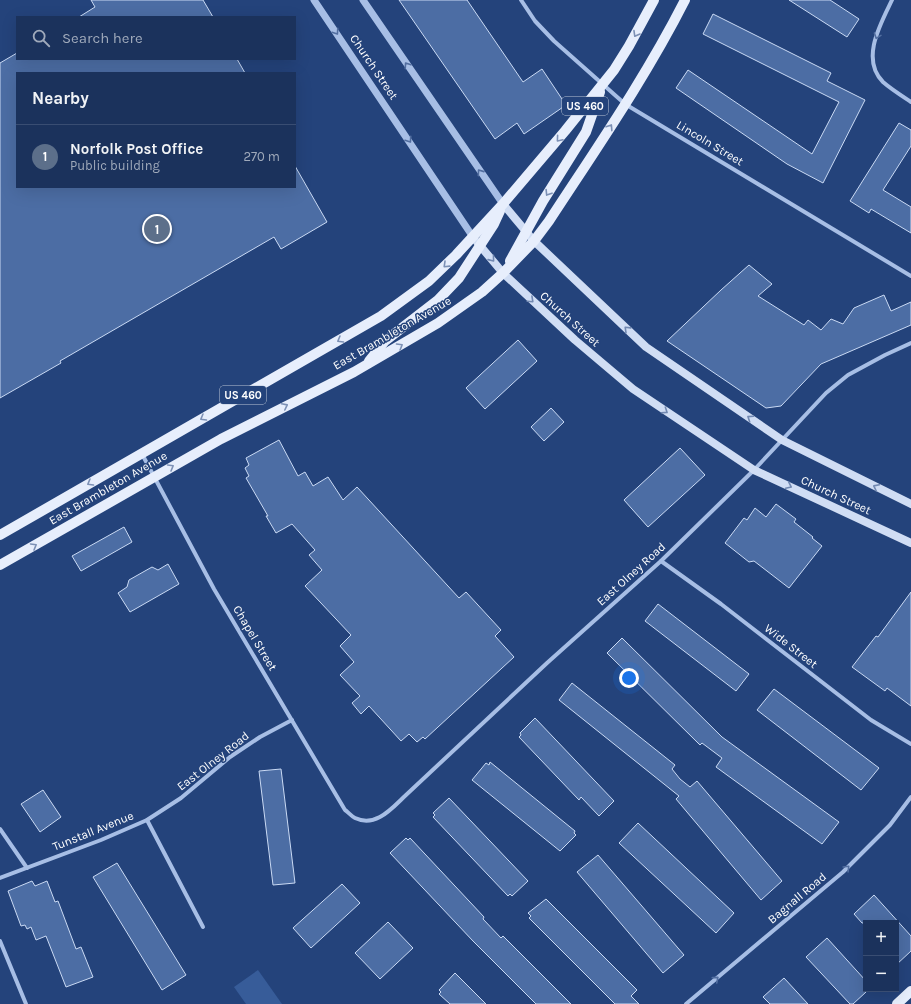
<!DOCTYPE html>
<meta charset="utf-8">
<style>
:root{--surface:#1b325c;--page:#243a62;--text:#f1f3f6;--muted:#a0aabb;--line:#394d72;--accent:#8bbbb9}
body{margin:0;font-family:Karla,sans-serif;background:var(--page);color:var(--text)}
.controls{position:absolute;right:12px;bottom:12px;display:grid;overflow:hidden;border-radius:0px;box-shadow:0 4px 16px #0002}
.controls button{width:36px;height:36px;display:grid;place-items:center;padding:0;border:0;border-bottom:1px solid var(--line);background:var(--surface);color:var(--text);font:20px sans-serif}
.you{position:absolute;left:629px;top:678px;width:14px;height:14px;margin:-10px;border:3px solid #fff;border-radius:50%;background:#1a73e8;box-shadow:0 0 0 6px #1a73e833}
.badge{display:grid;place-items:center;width:26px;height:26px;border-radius:50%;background:var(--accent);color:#fff;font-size:13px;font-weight:700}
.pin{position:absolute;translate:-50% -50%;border:2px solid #fff;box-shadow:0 1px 4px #0006}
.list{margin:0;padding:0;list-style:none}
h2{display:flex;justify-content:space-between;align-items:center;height:52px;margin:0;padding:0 16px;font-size:17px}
h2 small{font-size:13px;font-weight:400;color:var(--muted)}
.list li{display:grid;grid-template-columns:26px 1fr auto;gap:12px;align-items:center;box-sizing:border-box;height:64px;padding:0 16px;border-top:1px solid var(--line)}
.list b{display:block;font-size:15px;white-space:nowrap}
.list p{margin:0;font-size:13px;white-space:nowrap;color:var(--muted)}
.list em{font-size:13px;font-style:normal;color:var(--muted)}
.icon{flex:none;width:22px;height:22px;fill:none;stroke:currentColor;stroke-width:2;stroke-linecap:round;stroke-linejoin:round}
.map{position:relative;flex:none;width:911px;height:1004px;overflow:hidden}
.search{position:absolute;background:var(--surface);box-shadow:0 4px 16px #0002;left:16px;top:16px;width:280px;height:44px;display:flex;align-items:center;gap:10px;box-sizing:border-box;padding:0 14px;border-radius:0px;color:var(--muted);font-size:15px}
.panel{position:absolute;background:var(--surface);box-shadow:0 4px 16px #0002;left:16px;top:72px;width:280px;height:116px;border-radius:0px}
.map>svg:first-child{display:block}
</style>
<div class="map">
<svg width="911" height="1004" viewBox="0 0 911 1004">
<rect width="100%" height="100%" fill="#24437b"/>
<!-- green -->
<path fill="#375c99" d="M258 970 282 1004H246L234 987Z"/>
<!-- building -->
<g fill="#4c6da4" stroke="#cadaf4">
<path d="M91 0H203L213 17H79L95 7Z"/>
<path d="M399 0H467L523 82 542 69 566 105 524 134 517 123 495 139Z"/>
<path d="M789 0H830L859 19 847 37Z"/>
<path d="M713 14 831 73 827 81 865 100 823 183 787 164 676 88 688 70 812 154 839 102 703 34Z"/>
<path d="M17 53V59H237L245 73H17V187H295V166L327 222 281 249 274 237 60 361 61 363 0 398V63Z"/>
<path d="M899 123 911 130V146L883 190 911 207V233L871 209 869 213 850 201Z"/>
<path d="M749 265 772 284 758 296 804 325 808 320 821 330 831 319 843 324 854 308 884 295 891 311 911 302V325L821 364 781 406 766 408 667 341 721 290Z"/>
<path d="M518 340 537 361 485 409 466 388Z"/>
<path d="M551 408 564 422 544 441 531 427Z"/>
<path d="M279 440 298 476 305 472 313 486 328 477 343 500 357 487 459 598 466 592 501 630 495 636 514 657 425 739 423 737 417 742 409 734 401 741 369 706 361 714 352 703 360 696 340 675 354 662 340 646 351 635 305 586 322 570 309 555 315 550 292 524 276 533 266 516H268L246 478 249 476 245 468 249 465 246 458Z"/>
<path d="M680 448 705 475 648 527 624 500Z"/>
<path d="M776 504 796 519 794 522 813 537 812 538 822 546 789 588 754 561 749 562 725 543 744 518 747 520 755 508 766 517Z"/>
<path d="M124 527 132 542 81 571 72 556Z"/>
<path d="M168 564 179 584 130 612 118 593 127 587 129 580 152 567 158 570Z"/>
<path d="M911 592V706L887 688 885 691 852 667 876 636 878 637Z"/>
<path d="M658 604 749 674 736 691 645 621Z"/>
<path d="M622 638 722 737 839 822 822 844 716 767 722 758 702 743 700 745 607 653Z"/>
<path d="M572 683 675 765 672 769 680 779 690 787 697 781 782 881 761 900 676 799 679 796 559 700Z"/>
<path d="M774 689 879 768 861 790 757 710Z"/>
<path d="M535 718 614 801 599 816 581 797 579 800 519 737 521 735 520 733Z"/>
<path d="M490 762 575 831 574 833 576 835 560 851 472 780 486 763 489 765Z"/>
<path d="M281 769 295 883 273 885 259 771Z"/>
<path d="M43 790 61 817 40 832 21 804Z"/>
<path d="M449 798 528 881 512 896 510 894 508 896 433 817 435 815 433 813Z"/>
<path d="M638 823 734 913 716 933 619 843Z"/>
<path d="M406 838 408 840 410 838 484 917 483 919 501 938 503 936 571 1004H536L473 941 390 853Z"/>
<path d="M598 855 684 955 663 973 577 872Z"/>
<path d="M117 863 186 975 162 990 93 877Z"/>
<path d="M32 881 35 886 47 881 55 902 58 901 76 949 81 947 93 977 66 987 46 936 36 940 31 927 27 929 25 925 21 926 8 891Z"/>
<path d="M342 884 360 903 311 948 293 928Z"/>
<path d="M874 895 911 936V951L896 965V923H862L854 914Z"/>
<path d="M546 899 637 990 631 996 639 1004H615L529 918 531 916 528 913Z"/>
<path d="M388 922 413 948 380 979 355 953Z"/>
<path d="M827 938 866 981V992L853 1004H850L806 957Z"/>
<path d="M455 973 486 1004H450L439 994 441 992 439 990Z"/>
<path d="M784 978 808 1004H770L763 997Z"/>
</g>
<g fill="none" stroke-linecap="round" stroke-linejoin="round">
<!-- minor -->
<g stroke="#a7bee5" stroke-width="4">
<path d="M521 0 535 21 554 41 625 104 911 276"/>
<path d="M892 0C881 23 860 59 883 82 891 89 902 96 911 102"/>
<path d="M142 454 214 589 345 810C348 812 351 816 355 818 376 828 392 808 406 795L547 663 661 561 754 470 826 393 848 375 885 355 911 343"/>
<path d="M661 561 721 604 871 720 911 744"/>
<path d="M147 820 203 927"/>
<path d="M0 829 27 868"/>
<path d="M0 878 101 840 147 820 181 798 230 757 260 737 292 720"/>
<path d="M0 941 26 1004"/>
<path d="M686 1004 843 872 890 825 911 797"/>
</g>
<!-- tertiary -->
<g stroke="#a7bee5" stroke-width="7">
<path d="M314 0 473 237"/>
<path d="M363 0 503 204"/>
</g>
<!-- secondary -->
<g stroke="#d0ddf4" stroke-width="8">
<path d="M503 204 534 241 646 347 782 440 911 504"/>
<path d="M477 242 503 273 575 340 633 389 754 470 911 543"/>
</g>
<!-- primary -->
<g stroke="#e7eefc" stroke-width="10">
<path d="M510 261 543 201 586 132 600 92"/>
<path d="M369 361 385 341 438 300 459 278 494 224 500 211"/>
<path d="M0 535 381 316 429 281 456 255 503 204 565 131 614 70 629 46 654 0"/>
<path d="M0 565 221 439 354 372 438 323 482 292 503 273 534 241 549 221C596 149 646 77 685 0"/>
<path d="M897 1004 911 991"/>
</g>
</g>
<!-- one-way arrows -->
<defs><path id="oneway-chevron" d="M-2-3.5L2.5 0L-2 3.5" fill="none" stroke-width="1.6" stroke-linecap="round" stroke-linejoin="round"/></defs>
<g stroke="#526ea0">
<use href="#oneway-chevron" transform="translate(336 32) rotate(56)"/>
<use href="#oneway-chevron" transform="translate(877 36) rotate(110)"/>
<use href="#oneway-chevron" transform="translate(407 65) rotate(-124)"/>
<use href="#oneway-chevron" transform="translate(409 140) rotate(56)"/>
<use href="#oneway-chevron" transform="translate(480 172) rotate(-125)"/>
<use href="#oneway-chevron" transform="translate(847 868) rotate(-45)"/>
<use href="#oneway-chevron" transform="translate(716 979) rotate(-40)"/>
</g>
<g stroke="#7c90b5">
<use href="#oneway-chevron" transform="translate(636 34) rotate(120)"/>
<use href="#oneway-chevron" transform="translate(610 127) rotate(-57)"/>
<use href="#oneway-chevron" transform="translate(559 139) rotate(130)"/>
<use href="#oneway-chevron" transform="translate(548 193) rotate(122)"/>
<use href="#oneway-chevron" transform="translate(446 265) rotate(136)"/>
<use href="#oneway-chevron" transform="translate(340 340) rotate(150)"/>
<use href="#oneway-chevron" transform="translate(400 346) rotate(-31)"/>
<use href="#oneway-chevron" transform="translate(285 406) rotate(-27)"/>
<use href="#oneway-chevron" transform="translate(203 418) rotate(150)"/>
<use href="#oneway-chevron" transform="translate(171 467) rotate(-30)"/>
<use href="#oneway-chevron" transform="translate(90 483) rotate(150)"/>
<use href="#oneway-chevron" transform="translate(34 546) rotate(-30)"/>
</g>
<g stroke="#7188b1">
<use href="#oneway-chevron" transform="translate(492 259) rotate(51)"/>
<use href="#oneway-chevron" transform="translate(531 300) rotate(43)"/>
<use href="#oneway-chevron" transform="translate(627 329) rotate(-136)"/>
<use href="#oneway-chevron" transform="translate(665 411) rotate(34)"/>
<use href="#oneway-chevron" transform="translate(750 418) rotate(-146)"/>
<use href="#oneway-chevron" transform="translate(789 486) rotate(25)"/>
<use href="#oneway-chevron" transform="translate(876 487) rotate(-154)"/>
</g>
<g text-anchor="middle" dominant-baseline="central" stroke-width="3" stroke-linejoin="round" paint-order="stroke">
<!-- shield labels -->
<g fill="#24437b" stroke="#bdc7d7" stroke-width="1">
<rect x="562" y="97" width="46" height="18" rx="3"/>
<rect x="220" y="386" width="46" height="18" rx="3"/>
</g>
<g font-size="11" font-weight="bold" fill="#fff">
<text x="585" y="106">US 460</text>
<text x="243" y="395">US 460</text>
</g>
<!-- street labels -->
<g font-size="12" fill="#fff" stroke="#24437b">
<text transform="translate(374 67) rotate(56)">Church Street</text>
<text transform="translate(710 143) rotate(31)">Lincoln Street</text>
<text transform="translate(570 319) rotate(42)">Church Street</text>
<text transform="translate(392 333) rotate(-30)">East Brambleton Avenue</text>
<text transform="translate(108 488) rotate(-30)">East Brambleton Avenue</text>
<text transform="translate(836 495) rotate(25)">Church Street</text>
<text transform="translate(631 574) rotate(-42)">East Olney Road</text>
<text transform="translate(255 638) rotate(59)">Chapel Street</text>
<text transform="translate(791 646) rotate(38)">Wide Street</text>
<text transform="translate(213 761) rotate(-38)">East Olney Road</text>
<text transform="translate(93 831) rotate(-22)">Tunstall Avenue</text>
<text transform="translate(797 898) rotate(-40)">Bagnall Road</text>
</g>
</g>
</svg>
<div class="controls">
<button>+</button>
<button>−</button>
</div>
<div class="you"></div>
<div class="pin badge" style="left:157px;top:229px;background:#5c6f8a">1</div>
<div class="search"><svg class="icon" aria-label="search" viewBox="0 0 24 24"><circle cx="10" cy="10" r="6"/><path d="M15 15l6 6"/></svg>Search here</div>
<section class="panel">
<h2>Nearby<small></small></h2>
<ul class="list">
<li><span class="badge" style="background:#5c6f8a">1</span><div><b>Norfolk Post Office</b><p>Public building</p></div><em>270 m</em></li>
</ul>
</section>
</div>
